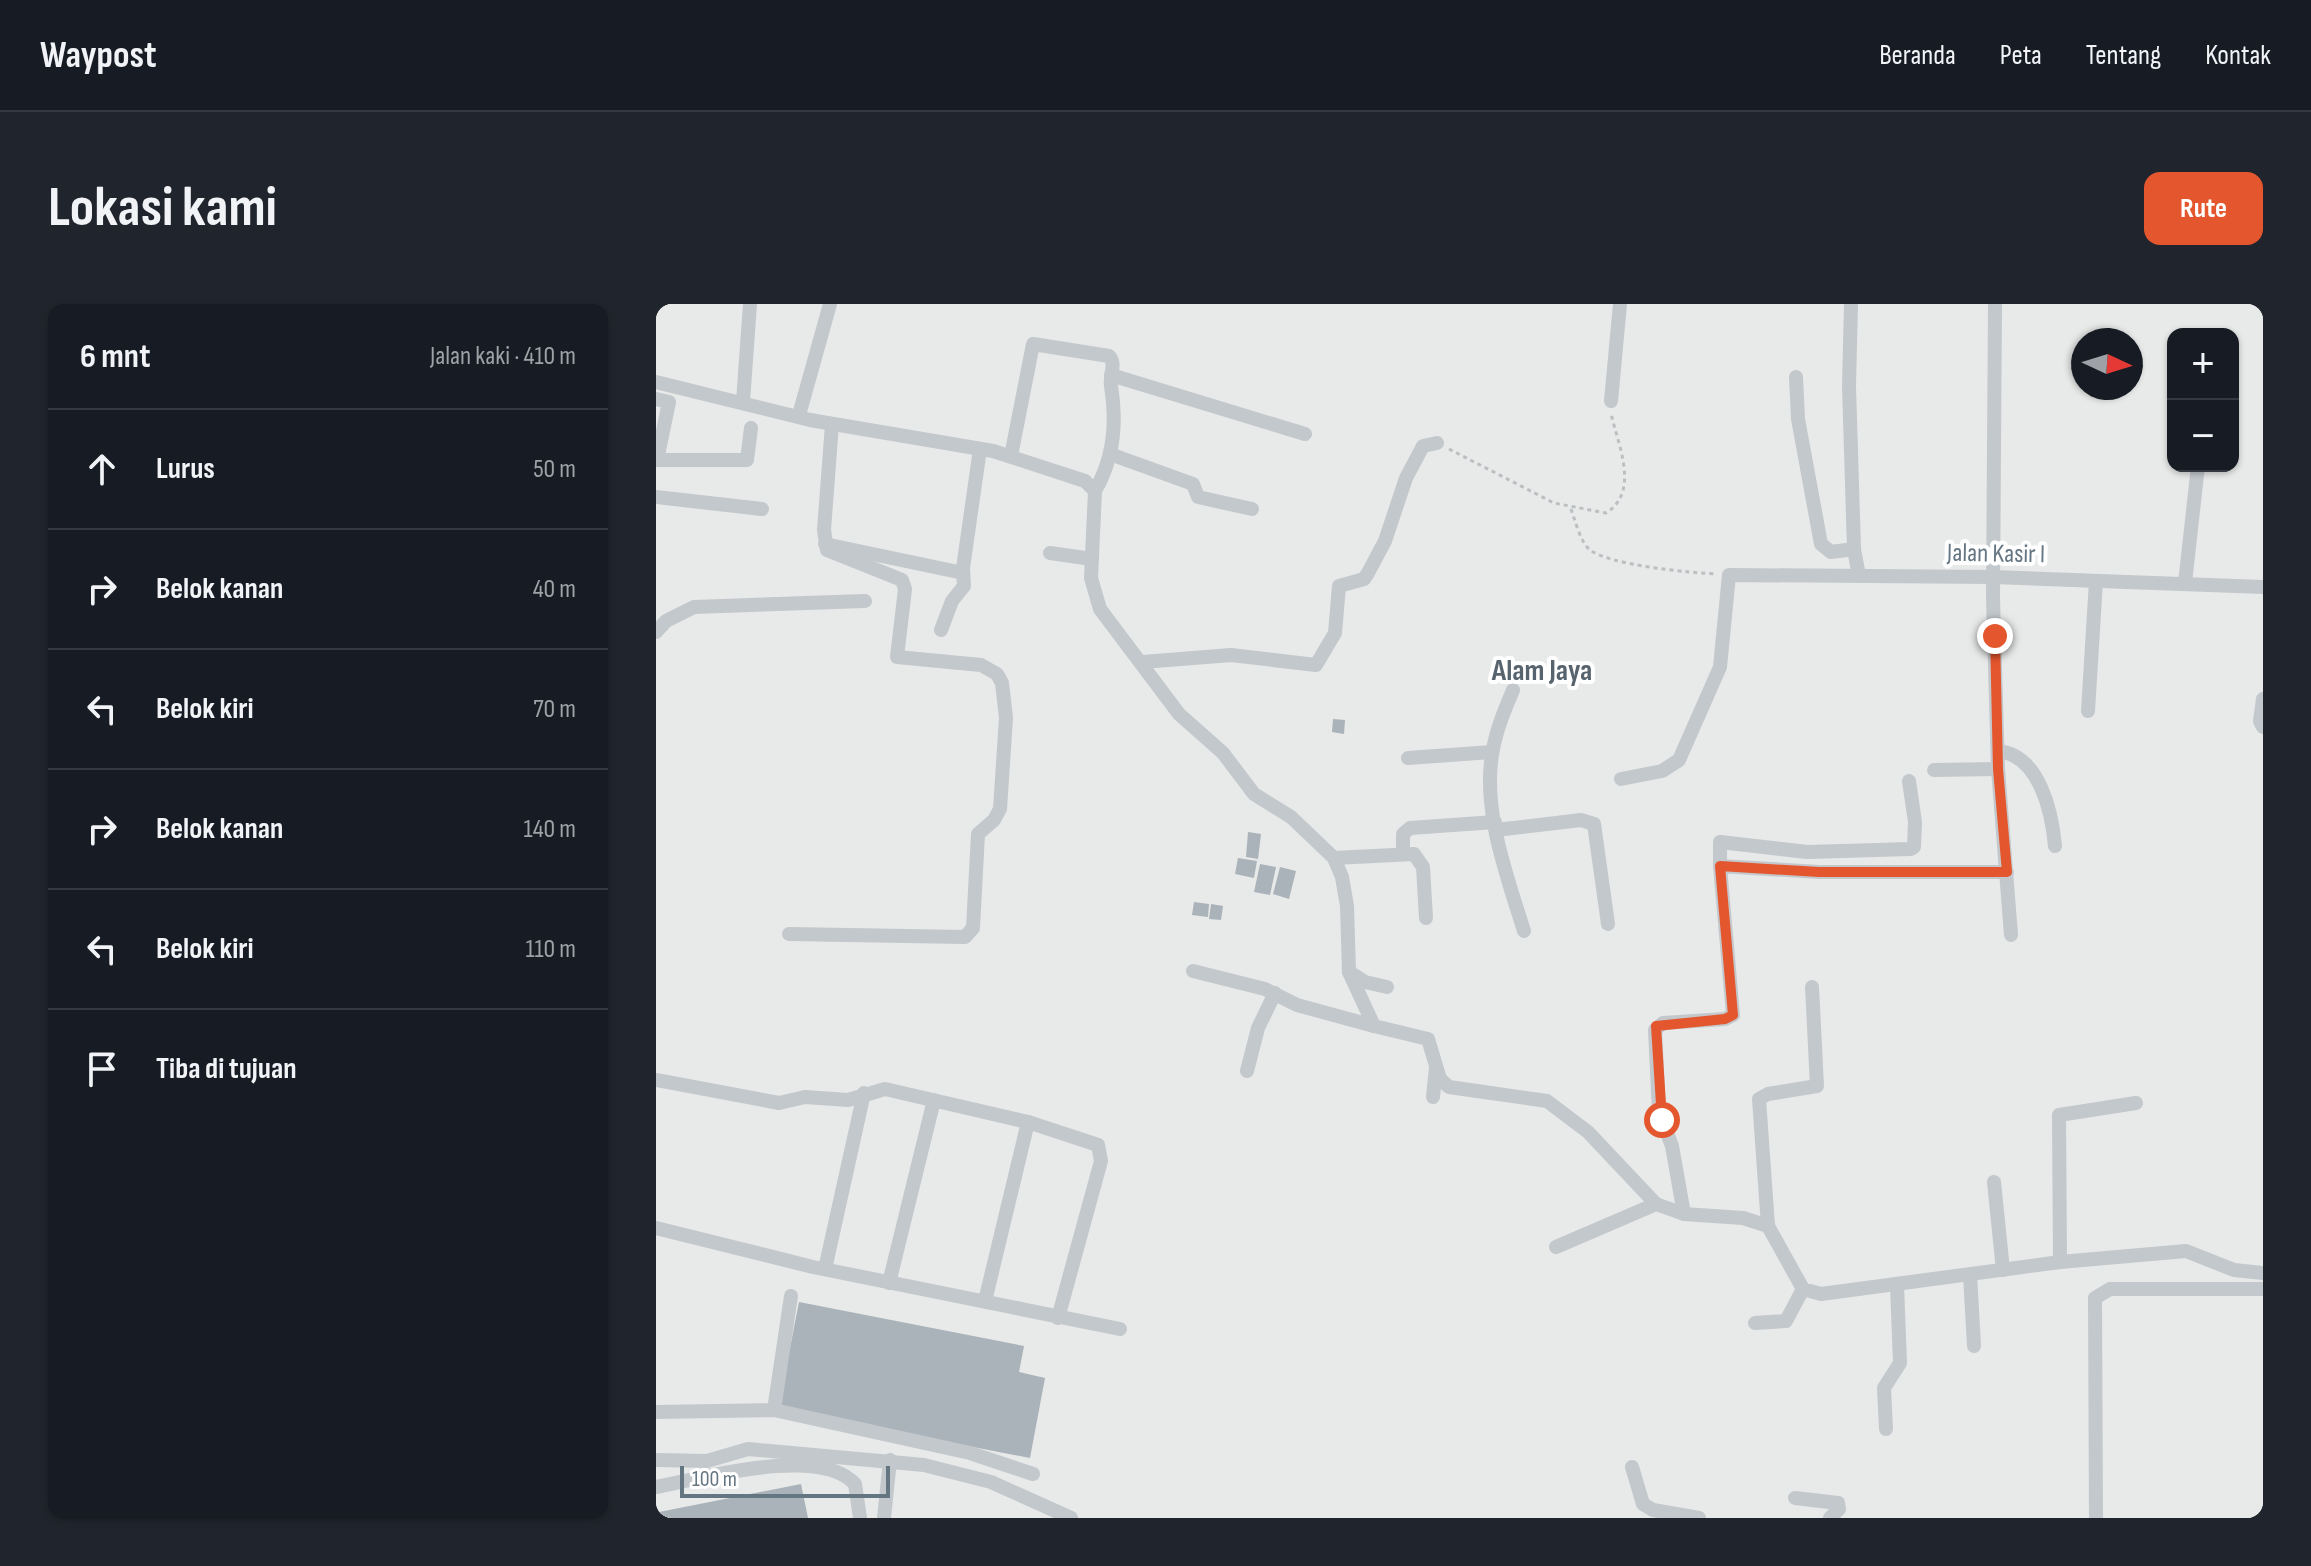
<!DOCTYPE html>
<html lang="id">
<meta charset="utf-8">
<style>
:root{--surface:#171b24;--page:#20242c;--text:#f1f3f6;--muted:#9ea1a6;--line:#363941;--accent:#e4572e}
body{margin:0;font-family:"Sofia Sans Condensed",sans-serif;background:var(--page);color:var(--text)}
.controls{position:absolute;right:24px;top:24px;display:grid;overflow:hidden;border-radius:16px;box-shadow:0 2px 6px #0004}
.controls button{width:72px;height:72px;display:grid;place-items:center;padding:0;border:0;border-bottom:2px solid var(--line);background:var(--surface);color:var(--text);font:40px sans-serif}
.compass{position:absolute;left:1415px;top:24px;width:72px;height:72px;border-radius:50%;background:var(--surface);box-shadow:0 2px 6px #0004;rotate:94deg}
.scale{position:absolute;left:24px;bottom:20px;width:210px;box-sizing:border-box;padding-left:8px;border:4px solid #657683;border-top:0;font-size:22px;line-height:28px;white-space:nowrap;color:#657683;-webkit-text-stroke:6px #fff;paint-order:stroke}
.stop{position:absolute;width:24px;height:24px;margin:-18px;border:6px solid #e4572e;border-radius:50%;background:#fff}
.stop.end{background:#e4572e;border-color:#fff;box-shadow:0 2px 8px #0008}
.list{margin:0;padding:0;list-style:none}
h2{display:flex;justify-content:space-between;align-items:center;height:104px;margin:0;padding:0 32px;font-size:34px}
h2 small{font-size:26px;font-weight:400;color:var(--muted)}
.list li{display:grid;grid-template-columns:52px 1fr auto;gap:24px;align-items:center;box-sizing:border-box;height:120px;padding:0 32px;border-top:2px solid var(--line)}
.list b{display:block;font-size:30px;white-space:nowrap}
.list em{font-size:26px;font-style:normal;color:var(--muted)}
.icon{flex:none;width:44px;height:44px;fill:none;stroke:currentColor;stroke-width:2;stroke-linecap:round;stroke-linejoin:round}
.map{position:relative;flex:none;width:1607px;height:1214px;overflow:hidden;border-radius:16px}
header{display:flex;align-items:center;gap:48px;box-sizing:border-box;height:112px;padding:0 40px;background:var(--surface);border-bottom:2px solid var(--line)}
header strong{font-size:38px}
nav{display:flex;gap:44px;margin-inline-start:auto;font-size:28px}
.intro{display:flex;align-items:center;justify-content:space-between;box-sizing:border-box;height:192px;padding:0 48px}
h1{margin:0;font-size:56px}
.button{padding:20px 36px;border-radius:16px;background:var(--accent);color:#fff;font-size:28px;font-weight:700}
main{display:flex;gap:48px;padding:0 48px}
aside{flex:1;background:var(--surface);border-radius:16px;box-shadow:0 2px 6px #0004}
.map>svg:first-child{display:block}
</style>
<header>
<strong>Waypost</strong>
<nav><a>Beranda</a><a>Peta</a><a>Tentang</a><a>Kontak</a></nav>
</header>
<div class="intro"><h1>Lokasi kami</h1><a class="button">Rute</a></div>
<main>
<aside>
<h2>6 mnt<small>Jalan kaki · 410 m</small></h2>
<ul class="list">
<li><svg class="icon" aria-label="ahead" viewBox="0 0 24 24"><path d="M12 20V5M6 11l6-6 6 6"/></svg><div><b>Lurus</b></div><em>50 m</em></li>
<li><svg class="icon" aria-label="right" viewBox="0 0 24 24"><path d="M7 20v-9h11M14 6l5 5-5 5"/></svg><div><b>Belok kanan</b></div><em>40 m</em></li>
<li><svg class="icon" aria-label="left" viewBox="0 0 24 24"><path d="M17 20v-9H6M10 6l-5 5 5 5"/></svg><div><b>Belok kiri</b></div><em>70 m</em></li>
<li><svg class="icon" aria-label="right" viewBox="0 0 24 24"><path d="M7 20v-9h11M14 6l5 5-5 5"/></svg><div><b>Belok kanan</b></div><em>140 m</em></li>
<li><svg class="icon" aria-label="left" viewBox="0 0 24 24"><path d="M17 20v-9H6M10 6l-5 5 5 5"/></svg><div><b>Belok kiri</b></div><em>110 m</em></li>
<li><svg class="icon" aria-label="arrive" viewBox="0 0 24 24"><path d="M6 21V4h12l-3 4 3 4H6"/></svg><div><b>Tiba di tujuan</b></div></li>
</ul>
</aside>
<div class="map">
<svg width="1607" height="1214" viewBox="0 0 1607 1214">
<rect width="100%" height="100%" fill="#fafaf8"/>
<!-- built -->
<path fill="#e8e9e9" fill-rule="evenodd" d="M0 0H1607V1214H0ZM1517 30H1577V162H1517ZM1427 36H1475V84H1427Z"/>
<!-- building -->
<g fill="#aab3b9">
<path d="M677 415 689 416 688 430 676 428Z"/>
<path d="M592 528 605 530 602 555 590 553Z"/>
<path d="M582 554 601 557 598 574 579 570Z"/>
<path d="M604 560 620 563 614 591 598 588Z"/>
<path d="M624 563 640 567 633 595 617 590Z"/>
<path d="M538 598 553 600 552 613 536 611Z"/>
<path d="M555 600 567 602 565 616 553 615Z"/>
<path d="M143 998 368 1042 363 1068 389 1074 374 1154 122 1105Z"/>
<path d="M145 1180 152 1214H5L3 1208Z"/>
</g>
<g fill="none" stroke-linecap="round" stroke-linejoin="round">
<!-- path -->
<g stroke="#bbbfc2" stroke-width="3" stroke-dasharray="4 4" stroke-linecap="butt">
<path d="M793 145 898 199 950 209C985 187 961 139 955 109"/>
<path d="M915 205C919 216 924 237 933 245 950 261 1036 269 1061 270"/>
</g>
<!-- minor -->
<g stroke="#c3c8cc" stroke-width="14">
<path d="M1195 0 1193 82 1198 245 1203 272"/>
<path d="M1339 0 1337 294 1342 465 1355 631"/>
<path d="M455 71 649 130"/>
<path d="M1140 73 1142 115 1165 240 1175 248 1198 245"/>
<path d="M0 78 154 116 337 147 429 177 439 187 435 274 444 305 523 410 567 449 598 490 635 513 678 554 686 573 691 602 693 668 718 722 772 735 784 775 793 783 891 797 932 828 1000 900 1028 910 1087 914 1112 922 1147 985 1165 990 1404 958 1530 947 1578 966 1607 969"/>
<path d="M0 95 13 98 1 156H91L95 124"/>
<path d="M955 97 964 0"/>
<path d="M87 98 94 0"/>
<path d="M143 111 174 0"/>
<path d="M454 150 537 180 542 193 596 205"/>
<path d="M355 152 377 40 453 52C461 61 453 70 455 82 461 118 458 154 439 187"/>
<path d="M0 193 106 205"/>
<path d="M169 240 307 269"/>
<path d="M394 249 436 255"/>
<path d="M1529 279 1542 162"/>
<path d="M285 326 296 297 308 282 307 264 324 145"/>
<path d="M0 328 10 317 38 303 209 297"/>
<path d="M487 358 575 351 660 361 679 329 683 282 708 275 712 269 729 237 750 174 767 142 781 139"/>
<path d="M857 386C849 405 841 424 837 445 825 504 851 572 868 627"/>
<path d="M1607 395 1604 417 1607 423"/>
<path d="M1432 407 1440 277"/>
<path d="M1342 447C1384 451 1396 509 1399 542"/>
<path d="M752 454 836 448"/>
<path d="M1278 466 1342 465"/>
<path d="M965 475 1006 467 1023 456 1064 363 1073 271 1338 273 1607 283"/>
<path d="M840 526 925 516 938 520 952 620"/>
<path d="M747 549V530L754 524 839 518"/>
<path d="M678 554 758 550 767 563 770 614"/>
<path d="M1064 562V538L1151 548 1255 545 1258 543 1259 518 1253 477"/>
<path d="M133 630 309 633 317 624 322 530 338 516 344 505 350 414 346 379 341 370 325 361 241 353 249 285 246 276 171 246 168 226 176 120"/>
<path d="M537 667 609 685 641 701 718 722"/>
<path d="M693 668 709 678 731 683"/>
<path d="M591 767 602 724 619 689"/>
<path d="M0 776 123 799 149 793 192 796 229 785 372 818 442 841 445 857 402 1014"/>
<path d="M777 793 780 764"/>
<path d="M1338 878 1347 966"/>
<path d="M1028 910 1016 842 1003 808 999 726 1007 719 1069 715 1077 711 1064 562 1163 568H1351"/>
<path d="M1112 922 1103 795 1112 790 1161 782 1156 683"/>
<path d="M0 924 157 963 464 1025"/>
<path d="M900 943 1000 900"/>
<path d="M1404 958 1403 811 1480 799"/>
<path d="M169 965 208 789"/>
<path d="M1314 971 1318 1042"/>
<path d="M233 979 278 796"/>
<path d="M329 997 372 818"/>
<path d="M1099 1019 1130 1017 1147 985"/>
<path d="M118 1106 135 992"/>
<path d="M0 1108 118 1106 314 1149 377 1170"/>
<path d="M1230 1125 1228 1084 1244 1059 1241 981"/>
<path d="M0 1156 51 1157 92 1145 268 1161 335 1178 415 1214"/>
<path d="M976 1163 987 1200 997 1206 1043 1214"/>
<path d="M0 1183C47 1174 164 1141 199 1180L204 1214"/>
<path d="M1139 1194 1182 1199 1183 1205 1174 1214"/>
<path d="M228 1214 234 1156"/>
<path d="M1440 1214 1439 994 1454 985H1607"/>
</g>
</g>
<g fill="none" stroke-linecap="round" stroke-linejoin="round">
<!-- route -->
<path stroke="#e4572e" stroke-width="10" d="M1006 816 1000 722 1069 715 1077 711 1064 562 1163 568H1351L1342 465 1339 332"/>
</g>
<g text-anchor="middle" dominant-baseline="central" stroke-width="8" stroke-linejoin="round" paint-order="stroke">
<!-- street labels -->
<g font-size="26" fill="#657683" stroke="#fff">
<text transform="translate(1340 250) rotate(1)">Jalan Kasir I</text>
</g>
<!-- quarter labels -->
<g font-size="30" font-weight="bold" fill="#57646e" stroke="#fff">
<text x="886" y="367">Alam Jaya</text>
</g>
</g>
</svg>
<div class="controls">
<button>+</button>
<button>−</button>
</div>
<svg class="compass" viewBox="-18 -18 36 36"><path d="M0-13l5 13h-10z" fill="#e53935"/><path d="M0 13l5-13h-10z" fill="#9ea1a6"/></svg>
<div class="scale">100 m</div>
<div class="stop" style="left:1006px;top:816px"></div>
<div class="stop end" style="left:1339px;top:332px"></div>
</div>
</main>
